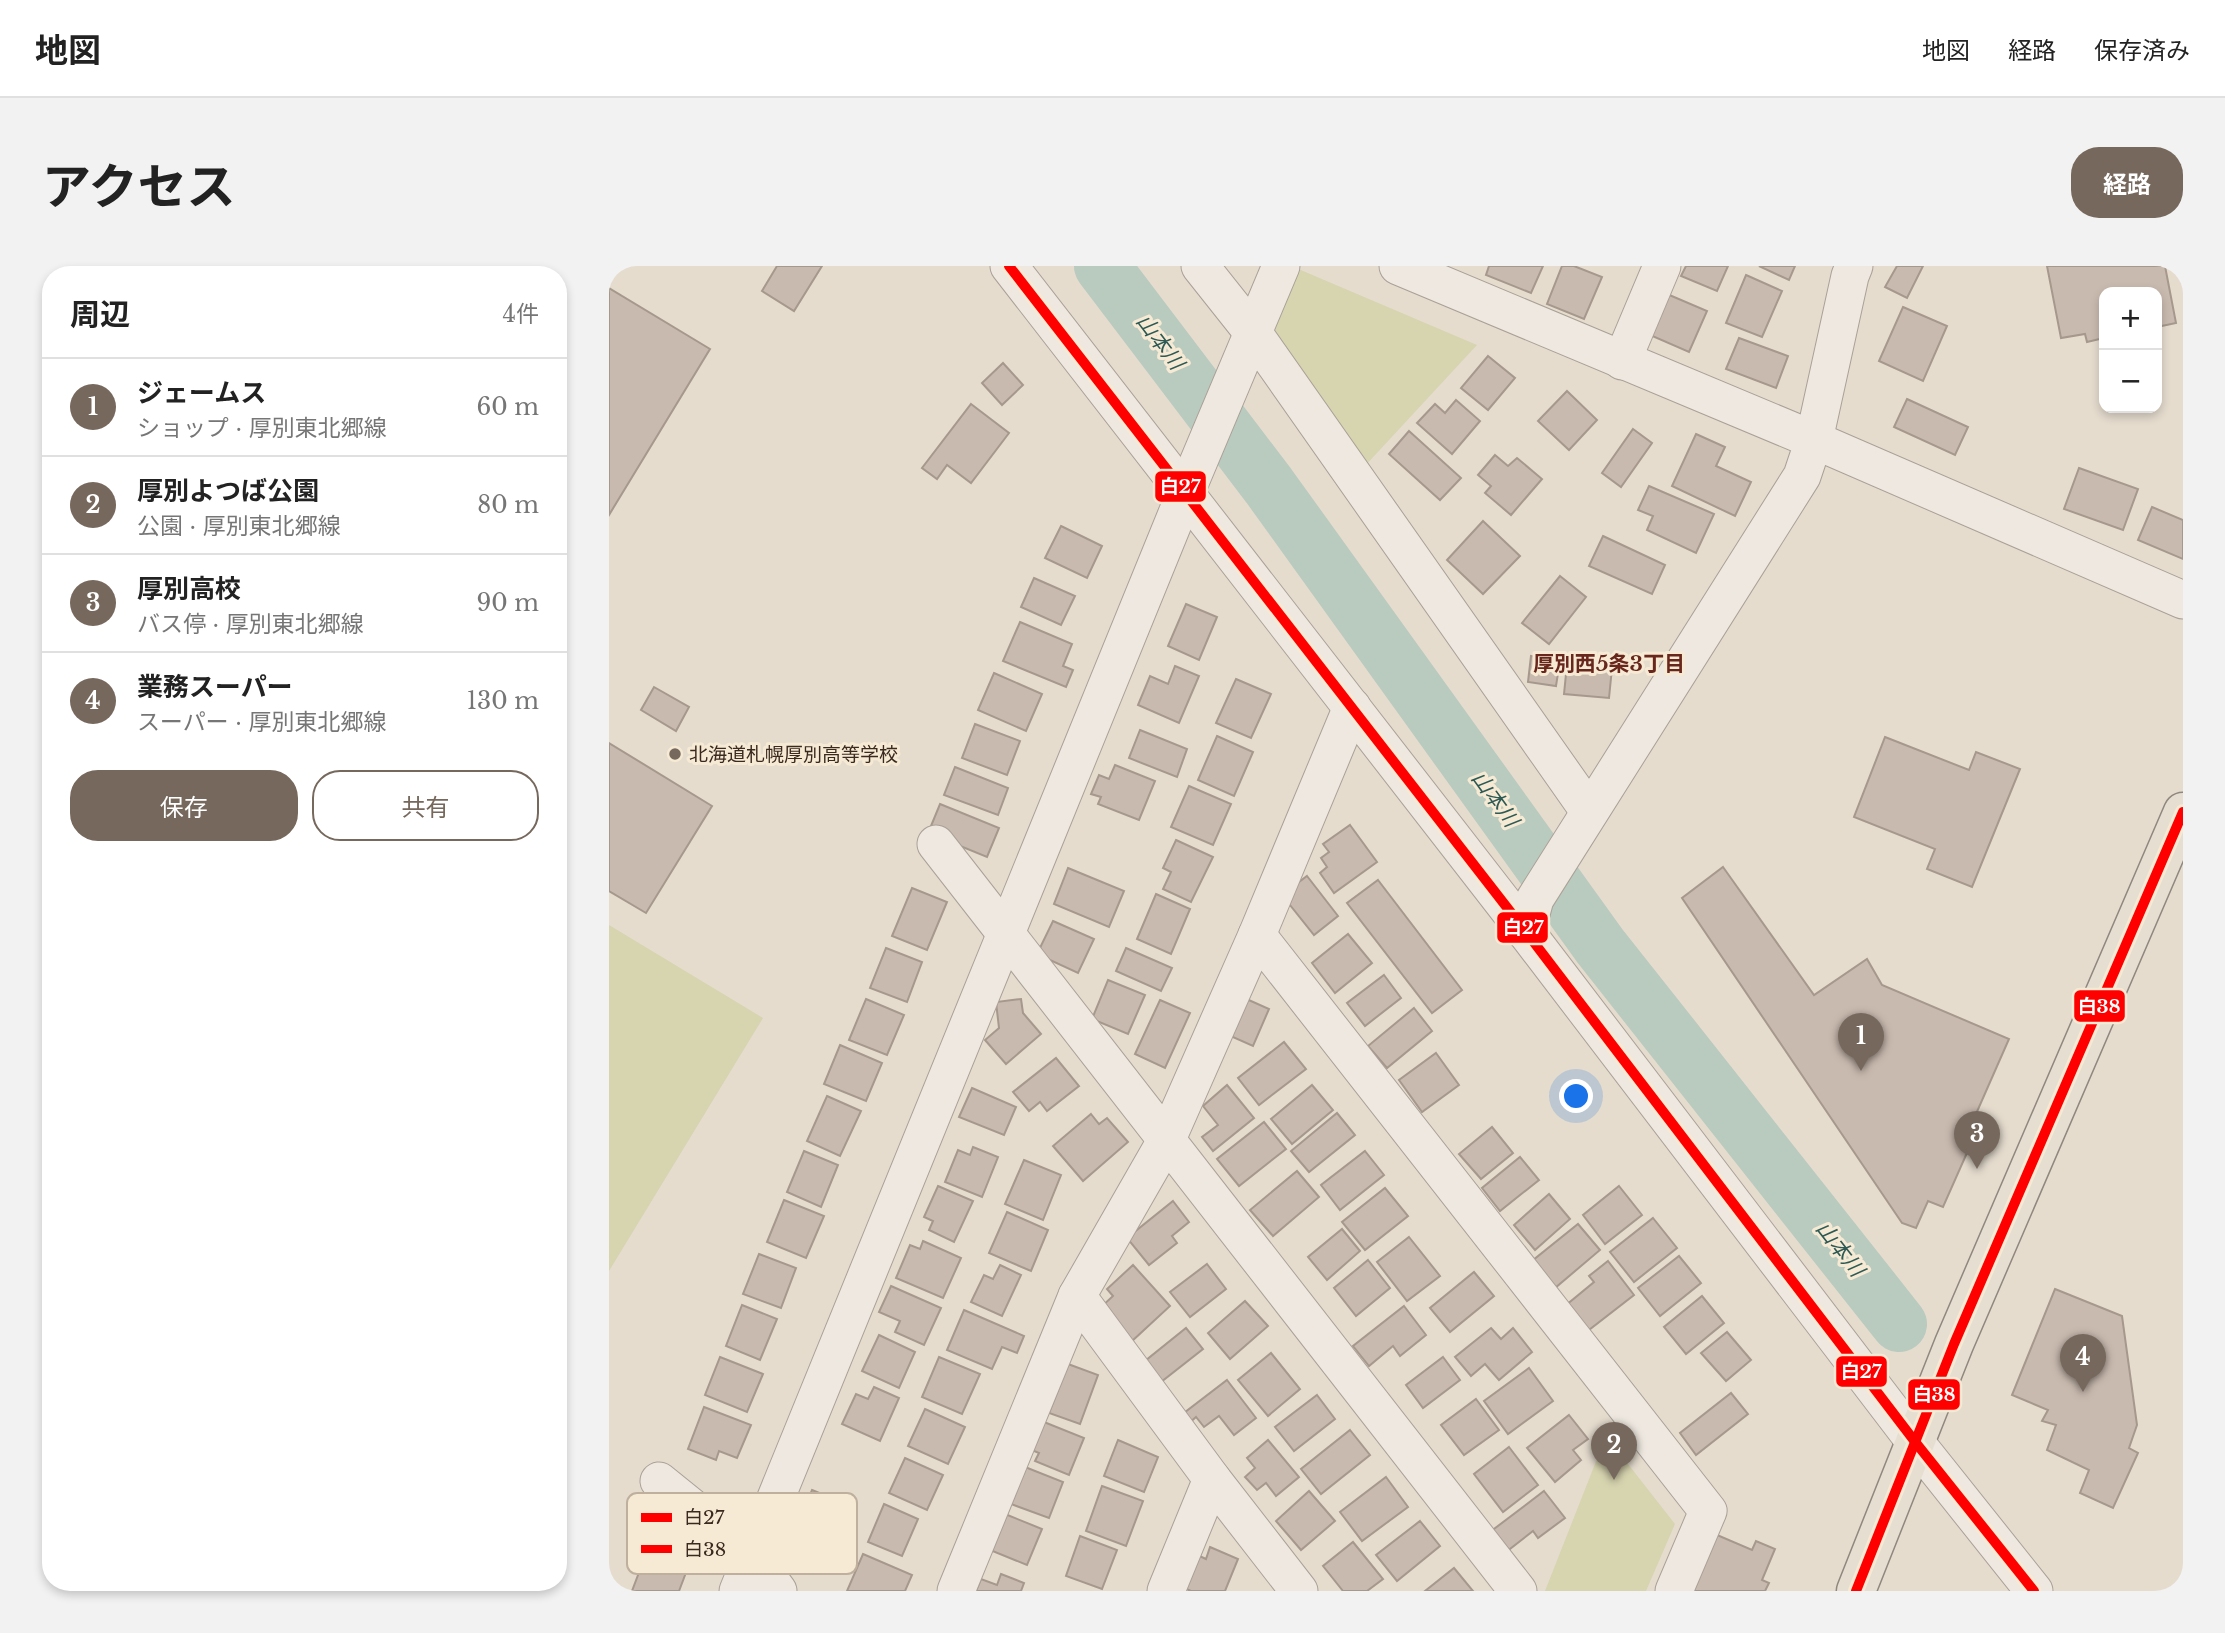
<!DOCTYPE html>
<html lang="ja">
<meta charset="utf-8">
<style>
:root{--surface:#fff;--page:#f2f2f2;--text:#222;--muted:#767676;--line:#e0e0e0;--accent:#76685c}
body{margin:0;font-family:"Libre Baskerville","Noto Sans JP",serif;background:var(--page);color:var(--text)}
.controls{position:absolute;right:21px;top:21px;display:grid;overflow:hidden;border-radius:14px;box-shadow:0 4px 10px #0003}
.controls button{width:63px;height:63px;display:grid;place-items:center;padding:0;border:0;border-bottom:2px solid var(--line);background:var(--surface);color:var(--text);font:35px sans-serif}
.you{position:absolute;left:968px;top:831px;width:24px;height:24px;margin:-18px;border:5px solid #fff;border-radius:50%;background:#1a73e8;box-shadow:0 0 0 10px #1a73e833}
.badge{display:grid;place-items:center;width:46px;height:46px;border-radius:50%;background:var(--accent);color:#fff;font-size:23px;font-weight:700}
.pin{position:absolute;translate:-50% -58px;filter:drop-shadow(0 2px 4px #0008)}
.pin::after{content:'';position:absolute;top:37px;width:24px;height:21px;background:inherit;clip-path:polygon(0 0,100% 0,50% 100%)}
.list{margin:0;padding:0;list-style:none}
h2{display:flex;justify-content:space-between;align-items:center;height:91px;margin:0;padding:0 28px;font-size:30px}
h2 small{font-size:23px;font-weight:400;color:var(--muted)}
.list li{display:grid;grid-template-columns:46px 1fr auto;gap:21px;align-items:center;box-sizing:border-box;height:98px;padding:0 28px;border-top:2px solid var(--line)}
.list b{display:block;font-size:26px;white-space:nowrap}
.list p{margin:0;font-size:23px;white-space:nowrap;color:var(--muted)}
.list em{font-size:23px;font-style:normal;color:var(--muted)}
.actions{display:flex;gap:14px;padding:21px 28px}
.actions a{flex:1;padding:16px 0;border:2px solid var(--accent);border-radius:28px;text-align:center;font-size:24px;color:var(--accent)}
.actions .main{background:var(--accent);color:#fff}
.map{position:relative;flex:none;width:1574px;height:1325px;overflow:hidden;border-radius:28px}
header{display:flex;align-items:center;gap:42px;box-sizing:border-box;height:98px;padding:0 35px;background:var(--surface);border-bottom:2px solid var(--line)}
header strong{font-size:33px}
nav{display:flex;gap:38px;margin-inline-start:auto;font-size:24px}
.intro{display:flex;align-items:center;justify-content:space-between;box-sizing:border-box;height:168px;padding:0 42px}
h1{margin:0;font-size:49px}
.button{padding:18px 32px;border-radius:28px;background:var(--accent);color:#fff;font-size:24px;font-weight:700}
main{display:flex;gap:42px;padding:0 42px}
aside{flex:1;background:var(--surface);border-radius:28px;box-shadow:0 4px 10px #0003}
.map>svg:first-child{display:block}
</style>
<header>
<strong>地図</strong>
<nav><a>地図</a><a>経路</a><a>保存済み</a></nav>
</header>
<div class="intro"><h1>アクセス</h1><a class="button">経路</a></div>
<main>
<aside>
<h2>周辺<small>4件</small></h2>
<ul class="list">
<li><span class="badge">1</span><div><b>ジェームス</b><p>ショップ · 厚別東北郷線</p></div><em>60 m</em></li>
<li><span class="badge">2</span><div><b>厚別よつば公園</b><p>公園 · 厚別東北郷線</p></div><em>80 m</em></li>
<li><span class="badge">3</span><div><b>厚別高校</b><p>バス停 · 厚別東北郷線</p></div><em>90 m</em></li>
<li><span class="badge">4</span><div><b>業務スーパー</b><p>スーパー · 厚別東北郷線</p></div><em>130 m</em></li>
</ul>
<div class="actions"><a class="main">保存</a><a>共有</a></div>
</aside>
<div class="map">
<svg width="1574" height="1325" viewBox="0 0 1574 1325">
<rect width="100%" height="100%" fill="#e5dcce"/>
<!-- green -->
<g fill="#d7d4b0">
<path d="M687 2 868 79 755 201 658 76Z"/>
<path d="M0 659 154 752 0 1005Z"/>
<path d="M997 1170 1066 1258 1037 1325H936Z"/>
</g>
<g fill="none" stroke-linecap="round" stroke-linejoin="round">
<!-- river -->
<path stroke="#b9cabf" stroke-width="56" d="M493 0 660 220 991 680 1290 1058"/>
</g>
<!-- building -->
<g fill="#c9baaf" stroke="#a6988d" stroke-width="2">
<path d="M168 0H213L185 45 153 25Z"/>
<path d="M880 0H934L922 27 877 9Z"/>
<path d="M953 0H965L993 11 975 53 938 38Z"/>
<path d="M1077 0H1119L1108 25 1072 10Z"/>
<path d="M1150 0H1186L1180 14Z"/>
<path d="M1288 0H1314L1298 32 1276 21Z"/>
<path d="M1438 0H1556L1567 57 1548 61V26H1495V72L1478 76 1476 68 1452 72Z"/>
<path d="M1137 9 1173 25 1153 71 1117 57Z"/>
<path d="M0 22 101 83 0 249Z"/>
<path d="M1058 28 1098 45 1080 86 1041 69Z"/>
<path d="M1294 41 1338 60 1314 115 1270 95Z"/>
<path d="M1130 72 1179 90 1167 122 1117 103Z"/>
<path d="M879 90 906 112 879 144 852 122Z"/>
<path d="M394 97 414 119 393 139 373 117Z"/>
<path d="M958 125 988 154 960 184 929 155Z"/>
<path d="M1298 133 1359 161 1346 189 1285 161Z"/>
<path d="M847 134 871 155 843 188 808 157 826 138 836 147Z"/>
<path d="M362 138 400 167 362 217 338 199 328 213 313 202Z"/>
<path d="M1024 163 1043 177 1012 221 993 207Z"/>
<path d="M800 165 852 212 831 234 780 188Z"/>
<path d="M1087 168 1116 181 1107 200 1142 216 1126 250 1063 220Z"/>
<path d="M886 189 899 200 908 192 933 213 902 249 876 227 882 220 869 209Z"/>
<path d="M1470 202 1529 223 1514 264 1455 243Z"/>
<path d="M1040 220 1105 248 1087 287 1038 264 1044 250 1029 244Z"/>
<path d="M1543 241 1574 254V293L1529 274Z"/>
<path d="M874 255 911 290 874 328 838 294Z"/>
<path d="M452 260 493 280 478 312 436 292Z"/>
<path d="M994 270 1056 299 1043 328 980 300Z"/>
<path d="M951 310 977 331 940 378 913 357Z"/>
<path d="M425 312 466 330 452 359 412 341Z"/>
<path d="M577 338 608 351 590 394 559 380Z"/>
<path d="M411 356 463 378 454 400 464 404 457 421 394 395Z"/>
<path d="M959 388 1004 392 1000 432 955 428Z"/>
<path d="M922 390 951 394 947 420 919 416Z"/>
<path d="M566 400 590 410 570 457 529 439 541 410 559 418Z"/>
<path d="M385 407 433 428 417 465 369 444Z"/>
<path d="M627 413 662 428 642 472 607 457Z"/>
<path d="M45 421 80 441 67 465 32 444Z"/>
<path d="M366 458 411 475 398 509 353 492Z"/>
<path d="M531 464 578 483 568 511 520 492Z"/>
<path d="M608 470 644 486 625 530 589 514Z"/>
<path d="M1276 471 1360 504 1367 486 1411 503 1363 621 1318 603 1326 583 1245 551Z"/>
<path d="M0 477 103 540 37 647 0 625Z"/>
<path d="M506 499 546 515 530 554 489 538 492 531 482 528 490 509 500 513Z"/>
<path d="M346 501 399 522 389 549 335 529Z"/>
<path d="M580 520 622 538 604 579 562 561Z"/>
<path d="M331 538 390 562 378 591 334 573 337 566 322 560Z"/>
<path d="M741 559 768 596 725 627 711 607 718 601 712 592 720 586 714 578Z"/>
<path d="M567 574 604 591 582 636 554 623 562 606 554 602Z"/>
<path d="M1114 601 1205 729 1258 693 1273 719 1400 773 1363 857 1369 862 1334 941 1319 935 1307 962 1293 957 1073 632Z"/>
<path d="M459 602 515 625 500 661 445 638Z"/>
<path d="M698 610 729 650 705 669 673 629Z"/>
<path d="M769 614 853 724 823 747 738 637Z"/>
<path d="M303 622 338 636 318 684 283 670Z"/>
<path d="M547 628 581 643 562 688 528 673Z"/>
<path d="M444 655 485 673 469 707 428 688Z"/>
<path d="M739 668 763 697 726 727 703 697Z"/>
<path d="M277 682 313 696 298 736 261 722Z"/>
<path d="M517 682 563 702 552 725 507 705Z"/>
<path d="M775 709 792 732 756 760 738 737Z"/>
<path d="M499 714 536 729 519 768 483 753Z"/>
<path d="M633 731 660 743 644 780 617 768Z"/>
<path d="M257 733 295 749 278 789 240 774Z"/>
<path d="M412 733 414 747 432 768 397 798 376 774 390 762 387 736Z"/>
<path d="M551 734 581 747 556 802 526 788Z"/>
<path d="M805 742 823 765 778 802 759 780Z"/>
<path d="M675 776 697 803 650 839 629 812Z"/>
<path d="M231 779 273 797 257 835 215 818Z"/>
<path d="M827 787 850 819 813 846 790 814Z"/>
<path d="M447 792 470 820 438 845 431 836 420 845 404 826Z"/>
<path d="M618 819 645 852 604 885 593 871 609 859 594 840Z"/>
<path d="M703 819 724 844 683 878 662 853Z"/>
<path d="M363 822 407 841 395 869 350 851Z"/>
<path d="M218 830 252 845 231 890 198 875Z"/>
<path d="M728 847 746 869 700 906 682 885Z"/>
<path d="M482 848 490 858 498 852 519 876 474 915 444 880Z"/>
<path d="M655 856 677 883 630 920 608 893Z"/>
<path d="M883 861 904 887 872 913 850 888Z"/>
<path d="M364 881 389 891 373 931 336 916 349 884 361 889Z"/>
<path d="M195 885 229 899 212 941 178 926Z"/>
<path d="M756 885 775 909 731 944 712 919Z"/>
<path d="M911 891 930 914 891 945 873 922Z"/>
<path d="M415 894 452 909 434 954 396 938Z"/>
<path d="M688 905 710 931 664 970 641 944Z"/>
<path d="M329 920 364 935 345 976 320 964 324 955 315 951Z"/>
<path d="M1010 920 1033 949 996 978 974 949Z"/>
<path d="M776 922 799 950 756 984 733 956Z"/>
<path d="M940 928 961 953 926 984 905 959Z"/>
<path d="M175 934 215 950 197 992 158 976Z"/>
<path d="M564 935 580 956 563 970 568 977 540 999 518 972Z"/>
<path d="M398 946 439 964 422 1005 380 987Z"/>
<path d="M1044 952 1068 982 1025 1016 1001 986Z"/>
<path d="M969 958 991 984 946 1022 923 995Z"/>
<path d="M733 963 751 985 718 1014 699 991Z"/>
<path d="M800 971 831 1010 798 1035 768 996Z"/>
<path d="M314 975 352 992 334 1032 287 1012 301 979 311 983Z"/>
<path d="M150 988 187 1002 172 1042 134 1028Z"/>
<path d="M1070 990 1092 1017 1051 1050 1029 1022Z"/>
<path d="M759 994 781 1022 747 1050 725 1022Z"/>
<path d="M999 995 1025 1029 976 1067 956 1040 985 1016 980 1010Z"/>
<path d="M598 998 617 1023 581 1051 561 1026Z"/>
<path d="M391 999 412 1009 393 1050 362 1036 375 1009 384 1013Z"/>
<path d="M524 999 561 1040 522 1076 491 1042 504 1030 498 1023Z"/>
<path d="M865 1006 885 1030 841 1066 821 1042Z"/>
<path d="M282 1020 332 1042 315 1079 286 1066 291 1055 270 1046Z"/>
<path d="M1446 1023 1513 1050 1528 1159 1520 1182 1529 1187 1504 1242 1471 1227 1480 1204 1438 1184 1447 1159 1433 1155 1439 1144 1403 1129Z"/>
<path d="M1093 1030 1115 1057 1077 1088 1055 1061Z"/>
<path d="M636 1035 659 1060 621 1093 599 1067Z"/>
<path d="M133 1039 168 1053 151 1094 117 1080Z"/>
<path d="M795 1040 817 1069 791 1090 784 1080 760 1100 744 1080Z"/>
<path d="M355 1044 415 1070 408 1087 393 1081 383 1103 338 1084Z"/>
<path d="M577 1062 594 1083 552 1116 536 1095Z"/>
<path d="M882 1062 892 1073 904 1062 923 1086 890 1114 876 1098 862 1110 846 1091Z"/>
<path d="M1118 1066 1142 1094 1117 1115 1092 1087Z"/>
<path d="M270 1069 306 1086 290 1122 253 1105Z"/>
<path d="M662 1087 691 1123 659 1150 629 1114Z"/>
<path d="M111 1091 154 1108 138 1146 96 1129Z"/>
<path d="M330 1091 371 1108 353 1148 313 1131Z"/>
<path d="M834 1091 851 1114 814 1142 797 1119Z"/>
<path d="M459 1098 489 1109 471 1158 440 1147Z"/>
<path d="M920 1102 944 1135 899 1168 875 1135Z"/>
<path d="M618 1114 647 1152 625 1169 610 1150 595 1161 587 1151 578 1159 571 1150Z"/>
<path d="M265 1121 290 1132 271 1175 233 1158 247 1128 259 1133Z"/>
<path d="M1122 1127 1139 1148 1087 1189 1071 1167Z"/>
<path d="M708 1129 726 1153 685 1185 666 1161Z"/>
<path d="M867 1133 890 1164 855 1189 832 1159Z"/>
<path d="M95 1141 142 1159 128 1192 110 1185 107 1194 79 1183Z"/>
<path d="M316 1143 356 1161 339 1198 299 1180Z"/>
<path d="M960 1149 979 1173 964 1184 972 1194 946 1216 918 1182Z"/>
<path d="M430 1154 475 1172 460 1209 426 1195 430 1187 418 1182Z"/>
<path d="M741 1164 761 1189 712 1228 692 1203Z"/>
<path d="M509 1174 549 1191 535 1226 495 1210Z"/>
<path d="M659 1174 690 1211 667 1230 657 1217 648 1224 636 1211 646 1202 638 1192Z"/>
<path d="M900 1181 929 1219 894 1246 865 1208Z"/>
<path d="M296 1192 334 1209 318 1244 280 1227Z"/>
<path d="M416 1201 454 1216 440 1252 402 1238Z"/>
<path d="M777 1211 799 1241 753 1275 731 1246Z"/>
<path d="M493 1220 534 1235 517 1280 477 1265Z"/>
<path d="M203 1224 235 1237 222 1270 189 1257Z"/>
<path d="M700 1225 726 1255 692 1284 667 1255Z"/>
<path d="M935 1225 956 1252 929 1272 924 1265 897 1286 881 1266Z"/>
<path d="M275 1238 309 1253 293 1290 259 1276Z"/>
<path d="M396 1248 433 1263 418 1299 381 1284Z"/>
<path d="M811 1255 831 1280 788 1315 767 1289Z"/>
<path d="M1101 1266 1143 1284 1147 1275 1166 1283 1153 1314 1160 1317 1156 1325H1079Z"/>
<path d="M471 1270 508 1284 493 1323 457 1310Z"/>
<path d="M43 1272 84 1288 70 1325H23Z"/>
<path d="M744 1276 774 1313 758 1325H734L714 1300Z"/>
<path d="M601 1281 629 1293 616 1325H582L568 1319 582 1286 597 1293Z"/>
<path d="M254 1288 303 1309 296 1325H238Z"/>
<path d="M845 1302 864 1325H816Z"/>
<path d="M392 1308 415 1317 412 1325H367L372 1313 388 1319Z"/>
</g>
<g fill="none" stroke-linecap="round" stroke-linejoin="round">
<defs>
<g id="minor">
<path d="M400 0 917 666 1307 1177 1425 1325"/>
<path d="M591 0 645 68 980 545"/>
<path d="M789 0 1205 174 1574 334"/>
<path d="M1013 95 1053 0"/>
<path d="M327 578 909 1325"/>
<path d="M917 666 926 633 1193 210 1205 174 1241 10 1245 0"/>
<path d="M648 669 1099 1245 1065 1325"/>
<path d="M468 1030 603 1213 690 1325"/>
<path d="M50 1215 143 1290 169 1325"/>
<path d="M129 1325 576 228 672 0"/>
<path d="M347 1325 468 1030 558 873 648 669 743 441"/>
<path d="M557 1325 603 1213"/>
</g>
<path id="major" d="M1247 1325 1345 1078 1574 546"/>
</defs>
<!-- minor casing -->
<use href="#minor" stroke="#aaa197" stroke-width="39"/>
<!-- major casing -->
<use href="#major" stroke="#90877e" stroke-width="41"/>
<!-- minor -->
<use href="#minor" stroke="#eee8e0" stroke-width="37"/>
<!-- major -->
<use href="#major" stroke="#e5ded1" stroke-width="38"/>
<defs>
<path id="bus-1" d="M400 0 917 666 1307 1177 1425 1325"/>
<path id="bus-2" d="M1247 1325 1345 1078 1574 546"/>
</defs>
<!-- bus-1 casing -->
<use href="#bus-1" stroke="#f6ead4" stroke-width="16"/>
<!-- bus-2 casing -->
<use href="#bus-2" stroke="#f6ead4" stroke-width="16"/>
<!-- bus-1 -->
<use href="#bus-1" stroke="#f00" stroke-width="10"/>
<!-- bus-2 -->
<use href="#bus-2" stroke="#f00" stroke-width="10"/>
</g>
<!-- markers -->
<circle fill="#76685c" stroke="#f6ead4" stroke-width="2.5" cx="66" cy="488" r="7"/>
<g text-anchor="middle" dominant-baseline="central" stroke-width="6" stroke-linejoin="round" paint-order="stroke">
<!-- poi labels -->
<g font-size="19" fill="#3a291e" stroke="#f6ead4" text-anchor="start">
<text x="80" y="488">北海道札幌厚別高等学校</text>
</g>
<!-- water labels -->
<g font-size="21" font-style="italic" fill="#2d5a54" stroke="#f6ead4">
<text transform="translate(551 76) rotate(53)">山本川</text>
<text transform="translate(886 533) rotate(54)">山本川</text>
<text transform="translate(1231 983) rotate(52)">山本川</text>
</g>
<!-- neighbourhood labels -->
<g font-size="21" font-weight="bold" fill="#68261d" stroke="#f6ead4">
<text x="1000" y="398">厚別西5条3丁目</text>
</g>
</g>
<!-- legend -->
<rect x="18" y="1227" width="230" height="81" rx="10" fill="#f6ead4" stroke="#beb09d" stroke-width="2"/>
<rect x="32" y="1247" width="31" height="9" fill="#f00"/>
<rect x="32" y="1279" width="31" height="8" fill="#f00"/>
<g font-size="19" fill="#3a291e">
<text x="75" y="1258">白27</text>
<text x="75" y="1290">白38</text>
</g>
<g stroke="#f6ead4" stroke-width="2.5">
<rect x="545" y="204" width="53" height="33" rx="7" fill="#f00"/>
<rect x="887" y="645" width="53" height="33" rx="7" fill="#f00"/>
<rect x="1464" y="723" width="53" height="34" rx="7" fill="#f00"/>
<rect x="1226" y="1089" width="53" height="33" rx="7" fill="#f00"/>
<rect x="1298" y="1112" width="54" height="33" rx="7" fill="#f00"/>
</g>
<g font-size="19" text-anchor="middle" font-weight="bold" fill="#fff">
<text x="571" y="227">白27</text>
<text x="914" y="668">白27</text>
<text x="1490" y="747">白38</text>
<text x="1252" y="1112">白27</text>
<text x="1325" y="1135">白38</text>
</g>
</svg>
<div class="controls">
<button>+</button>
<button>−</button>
</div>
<div class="you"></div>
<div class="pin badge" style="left:1252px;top:805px">1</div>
<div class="pin badge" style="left:1005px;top:1214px">2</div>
<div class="pin badge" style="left:1368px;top:903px">3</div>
<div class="pin badge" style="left:1474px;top:1126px">4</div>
</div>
</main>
